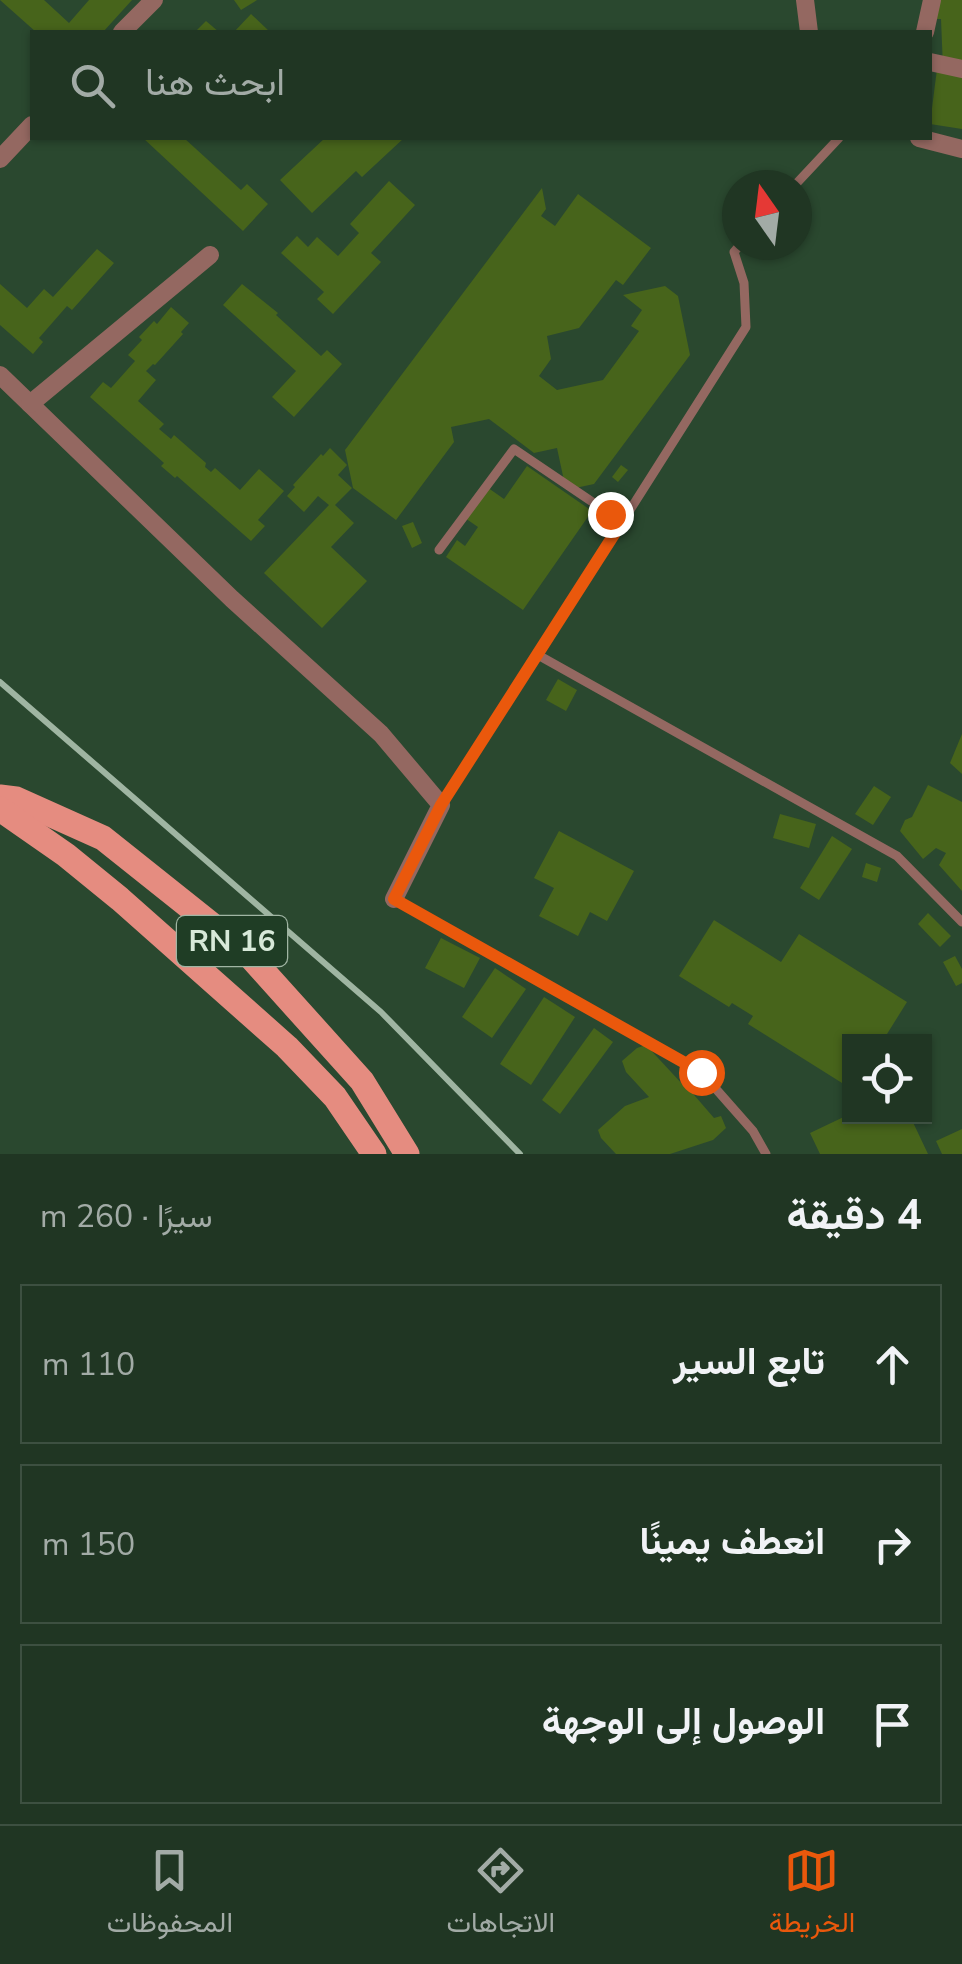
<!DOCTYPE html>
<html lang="ar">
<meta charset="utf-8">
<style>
:root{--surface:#203623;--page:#2d4130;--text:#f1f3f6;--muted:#a2aba6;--line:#3d5041;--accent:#ea580c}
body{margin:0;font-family:"Nunito Sans",Vazirmatn,sans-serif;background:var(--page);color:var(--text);direction:rtl}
.controls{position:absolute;right:30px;bottom:30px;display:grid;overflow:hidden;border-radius:0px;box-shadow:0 2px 8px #0004}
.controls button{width:90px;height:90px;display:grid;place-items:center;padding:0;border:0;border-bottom:2px solid var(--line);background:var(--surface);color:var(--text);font:50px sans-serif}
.compass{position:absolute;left:722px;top:170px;width:90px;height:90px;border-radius:50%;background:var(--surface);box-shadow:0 2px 8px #0004;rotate:346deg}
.stop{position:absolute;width:30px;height:30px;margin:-22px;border:8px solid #ea580c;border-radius:50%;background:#fff}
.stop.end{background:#ea580c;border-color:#fff;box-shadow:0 2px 10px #0008}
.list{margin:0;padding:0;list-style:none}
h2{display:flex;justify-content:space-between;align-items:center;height:130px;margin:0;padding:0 40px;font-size:42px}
h2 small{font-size:32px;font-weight:400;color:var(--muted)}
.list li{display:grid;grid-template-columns:65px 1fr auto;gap:30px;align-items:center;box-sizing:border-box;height:160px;margin:0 20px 20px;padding:0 20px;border:2px solid var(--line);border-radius:0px}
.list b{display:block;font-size:38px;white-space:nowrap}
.list em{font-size:32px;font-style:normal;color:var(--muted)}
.icon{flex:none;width:55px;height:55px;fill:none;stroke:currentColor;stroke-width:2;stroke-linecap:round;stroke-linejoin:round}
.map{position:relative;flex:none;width:962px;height:1154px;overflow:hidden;direction:ltr}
.search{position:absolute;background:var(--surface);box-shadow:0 2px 8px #0004;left:30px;right:30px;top:30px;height:110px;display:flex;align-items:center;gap:25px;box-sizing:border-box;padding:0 35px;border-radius:0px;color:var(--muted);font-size:38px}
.sheet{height:670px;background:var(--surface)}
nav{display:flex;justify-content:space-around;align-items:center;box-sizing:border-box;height:140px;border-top:2px solid var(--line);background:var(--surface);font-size:28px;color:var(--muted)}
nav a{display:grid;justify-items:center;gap:5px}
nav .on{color:var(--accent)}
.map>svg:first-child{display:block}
</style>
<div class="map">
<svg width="962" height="1154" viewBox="0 0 962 1154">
<rect width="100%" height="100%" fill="#2a482f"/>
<!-- building -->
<g fill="#47641b">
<path d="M0 0H44L69 23 89 0H132L103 32H36Z"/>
<path d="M234 0H257L241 10Z"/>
<path d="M933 0H962V67L943 68 941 19H934Z"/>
<path d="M251 14 270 32H234Z"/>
<path d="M206 21 219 32H195Z"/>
<path d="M937 69 962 73V129L930 124Z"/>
<path d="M143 138H184L241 190 247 184 268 204 243 231Z"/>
<path d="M325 138H404L362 177 356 171 312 213 280 180Z"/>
<path d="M389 181 415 205 371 253 381 262 333 314 317 299 324 292 281 253 297 236 308 247 317 237 338 256 359 233 350 224Z"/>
<path d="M542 188 546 209 541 216 555 226 578 194 651 248 623 285 616 280 579 328 547 336 551 359 539 376 557 390 603 380 639 331 631 326 642 310 623 295 665 286 678 296 690 355 594 484 566 490 557 448 534 453 489 419 451 427 454 442 396 520 353 488 345 450Z"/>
<path d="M97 249 114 263 72 310 67 306 39 338 43 342 33 354 0 325V284L27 308 44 289 53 297Z"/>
<path d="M242 284 278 313 276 315 321 356 327 350 342 364 294 417 272 397 296 371 223 305Z"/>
<path d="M171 307 189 323 181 332 183 334 155 365 153 364 146 371 156 380 138 401 164 424 159 429 171 439 174 435 206 463 205 467 211 472 215 468 240 490 259 469 284 491 258 520 265 526 251 541 177 476 175 478 161 466 164 463 90 397 103 382 111 388 135 361 128 355 142 340 139 337 154 321 157 324Z"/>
<path d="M330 448 347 465 338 475 352 488 335 505 354 523 331 547 367 581 322 628 264 573 329 505 318 496 304 512 287 496 295 487 293 485 321 454 323 456Z"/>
<path d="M621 465 628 470 618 482 612 477Z"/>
<path d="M527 466 592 511 523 610 446 557 457 540 465 546 478 527 462 516 484 485 504 499Z"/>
<path d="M413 522 422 543 412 548 402 526Z"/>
<path d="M558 679 577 690 566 711 546 700Z"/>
<path d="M962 734V774L950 763Z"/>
<path d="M928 785 962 802V891L939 865 946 853 936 848 923 859 900 831 905 820 912 817Z"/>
<path d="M874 786 891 797 873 825 855 814Z"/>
<path d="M780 814 816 824 809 848 773 838Z"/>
<path d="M559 831 634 871 607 921 590 912 578 936 539 916 554 888 534 878Z"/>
<path d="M832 836 852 849 819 900 800 888Z"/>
<path d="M866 863 881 868 877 882 862 877Z"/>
<path d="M928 913 951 936 940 947 918 924Z"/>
<path d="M714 920 781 962 799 934 907 1002 882 1042H850V1088L748 1024 753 1016 732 1003 729 1007 679 976Z"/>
<path d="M441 938 480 958 464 988 425 968Z"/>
<path d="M955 956 962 969V983L956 986 943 962Z"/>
<path d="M495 968 526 989 492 1038 462 1017Z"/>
<path d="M544 997 575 1017 531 1085 500 1064Z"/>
<path d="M594 1028 613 1042 560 1114 542 1100Z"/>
<path d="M646 1045 684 1086 682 1081 714 1118 721 1116 726 1128 713 1140 670 1154H616L601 1138 598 1130 625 1106 649 1097 626 1072 622 1061 637 1048Z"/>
<path d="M850 1114V1116H910L928 1154H820L810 1133Z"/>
<path d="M962 1129V1154H942L936 1141Z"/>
</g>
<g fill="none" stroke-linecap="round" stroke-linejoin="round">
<!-- service -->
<g stroke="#946861" stroke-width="9">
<path d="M795 185 839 138"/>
<path d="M439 550 514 449 622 522"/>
<path d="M538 655 746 327 744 283 734 252 740 245"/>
<path d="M442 804 538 655 897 856 962 922"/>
<path d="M394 899 701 1072 753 1131 766 1154"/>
</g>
<!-- minor -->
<g stroke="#946861" stroke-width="18">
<path d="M805 0 809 32"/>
<path d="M122 32 154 0"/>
<path d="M925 32 932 0"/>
<path d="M930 62 962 69"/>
<path d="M919 138 962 149"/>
<path d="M0 159 32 125"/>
<path d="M0 375 232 599 381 734 441 805 394 899"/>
<path d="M30 404 210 255"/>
</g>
<!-- primary -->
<g stroke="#e58c80" stroke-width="25">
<path d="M0 797 16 799 103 838 246 952 362 1081 407 1154"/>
<path d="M0 809 66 855 120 899 287 1047 335 1097 374 1154"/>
</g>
<!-- rail -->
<path stroke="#9fb5a2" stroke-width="6" d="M0 682 381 1012 520 1154"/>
</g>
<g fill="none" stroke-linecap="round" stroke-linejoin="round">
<!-- route -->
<path stroke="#ea580c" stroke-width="12" d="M610 514 622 522 441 805 394 899 701 1072"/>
</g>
<g text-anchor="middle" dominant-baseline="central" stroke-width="8" stroke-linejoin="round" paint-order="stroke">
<!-- shield labels -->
<rect fill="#1f3d25" stroke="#a0b5a3" stroke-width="2.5" x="177" y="916" width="110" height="50" rx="8"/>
<g font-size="30" font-weight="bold" fill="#d7e9d9">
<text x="232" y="941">RN 16</text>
</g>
</g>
</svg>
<div class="controls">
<button><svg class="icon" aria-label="locate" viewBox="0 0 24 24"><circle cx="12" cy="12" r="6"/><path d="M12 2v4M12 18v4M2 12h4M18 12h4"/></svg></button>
</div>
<svg class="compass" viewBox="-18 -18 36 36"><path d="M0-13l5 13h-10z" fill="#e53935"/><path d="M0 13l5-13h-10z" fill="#a2aba6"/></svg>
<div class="stop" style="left:701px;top:1072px"></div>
<div class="stop end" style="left:610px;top:514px"></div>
<div class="search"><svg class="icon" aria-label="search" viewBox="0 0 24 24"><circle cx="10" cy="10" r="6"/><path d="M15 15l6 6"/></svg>ابحث هنا</div>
</div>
<section class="sheet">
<h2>4 دقيقة<small>سيرًا · 260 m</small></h2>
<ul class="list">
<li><svg class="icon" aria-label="ahead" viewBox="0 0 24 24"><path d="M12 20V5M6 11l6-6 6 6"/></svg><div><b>تابع السير</b></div><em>110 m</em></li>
<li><svg class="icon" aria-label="right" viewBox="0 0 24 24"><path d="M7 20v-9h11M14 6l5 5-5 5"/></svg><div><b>انعطف يمينًا</b></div><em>150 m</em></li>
<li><svg class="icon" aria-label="arrive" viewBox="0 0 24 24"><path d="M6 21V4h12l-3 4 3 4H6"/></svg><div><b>الوصول إلى الوجهة</b></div></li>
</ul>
</section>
<nav>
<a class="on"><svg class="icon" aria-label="map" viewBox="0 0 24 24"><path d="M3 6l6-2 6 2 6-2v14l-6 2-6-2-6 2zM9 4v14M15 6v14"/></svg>الخريطة</a>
<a><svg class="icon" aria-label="directions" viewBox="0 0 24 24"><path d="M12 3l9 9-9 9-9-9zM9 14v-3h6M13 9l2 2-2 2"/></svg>الاتجاهات</a>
<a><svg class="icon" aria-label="saved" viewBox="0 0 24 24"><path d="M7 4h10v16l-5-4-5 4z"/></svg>المحفوظات</a>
</nav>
